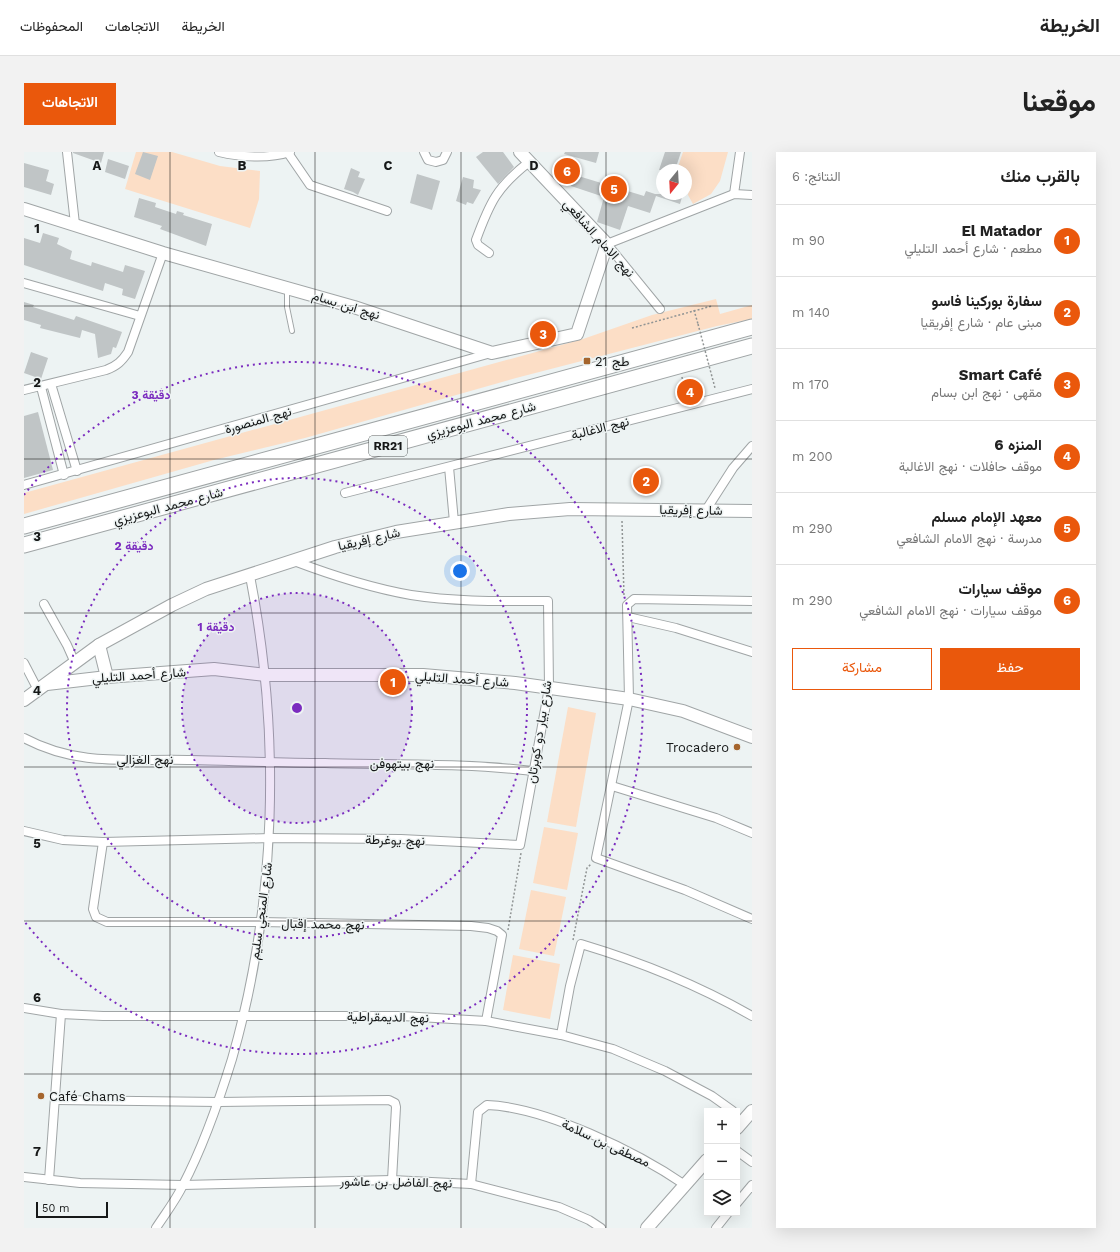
<!DOCTYPE html>
<html lang="ar">
<meta charset="utf-8">
<style>
:root{--surface:#fff;--page:#f2f2f2;--text:#222;--muted:#767676;--line:#e0e0e0;--accent:#ea580c}
body{margin:0;font-family:"Work Sans",Vazirmatn,sans-serif;background:var(--page);color:var(--text);direction:rtl}
.controls{position:absolute;right:12px;bottom:12px;display:grid;overflow:hidden;border-radius:0px;box-shadow:0 4px 16px #0002}
.controls button{width:36px;height:36px;display:grid;place-items:center;padding:0;border:0;border-bottom:1px solid var(--line);background:var(--surface);color:var(--text);font:20px sans-serif}
.compass{position:absolute;left:632px;top:12px;width:36px;height:36px;border-radius:50%;background:var(--surface);box-shadow:0 4px 16px #0002;rotate:198deg}
.scale{position:absolute;left:12px;bottom:10px;width:72px;box-sizing:border-box;padding-left:4px;border:2px solid #161818;border-top:0;font-size:11px;line-height:14px;white-space:nowrap;color:#161818;-webkit-text-stroke:3px #edf3f3;paint-order:stroke}
.you{position:absolute;left:436px;top:419px;width:14px;height:14px;margin:-10px;border:3px solid #fff;border-radius:50%;background:#1a73e8;box-shadow:0 0 0 6px #1a73e833}
.badge{display:grid;place-items:center;width:26px;height:26px;border-radius:50%;background:var(--accent);color:#fff;font-size:13px;font-weight:700}
.pin{position:absolute;translate:-50% -50%;border:2px solid #fff;box-shadow:0 1px 4px #0006}
.list{margin:0;padding:0;list-style:none}
h2{display:flex;justify-content:space-between;align-items:center;height:52px;margin:0;padding:0 16px;font-size:17px}
h2 small{font-size:13px;font-weight:400;color:var(--muted)}
.list li{display:grid;grid-template-columns:26px 1fr auto;gap:12px;align-items:center;box-sizing:border-box;height:72px;padding:0 16px;border-top:1px solid var(--line)}
.list b{display:block;font-size:15px;white-space:nowrap}
.list p{margin:0;font-size:13px;white-space:nowrap;color:var(--muted)}
.list em{font-size:13px;font-style:normal;color:var(--muted)}
.actions{display:flex;gap:8px;padding:12px 16px}
.actions a{flex:1;padding:9px 0;border:1px solid var(--accent);border-radius:0px;text-align:center;font-size:14px;color:var(--accent)}
.actions .main{background:var(--accent);color:#fff}
.icon{flex:none;width:22px;height:22px;fill:none;stroke:currentColor;stroke-width:2;stroke-linecap:round;stroke-linejoin:round}
.map{position:relative;flex:none;width:728px;height:1076px;overflow:hidden;direction:ltr;border-radius:0px}
header{display:flex;align-items:center;gap:24px;box-sizing:border-box;height:56px;padding:0 20px;background:var(--surface);border-bottom:1px solid var(--line)}
header strong{font-size:19px}
nav{display:flex;gap:22px;margin-inline-start:auto;font-size:14px}
.intro{display:flex;align-items:center;justify-content:space-between;box-sizing:border-box;height:96px;padding:0 24px}
h1{margin:0;font-size:28px}
.button{padding:10px 18px;border-radius:0px;background:var(--accent);color:#fff;font-size:14px;font-weight:700}
main{display:flex;gap:24px;padding:0 24px}
aside{flex:1;background:var(--surface);border-radius:0px;box-shadow:0 4px 16px #0002}
.map>svg:first-child{display:block}
</style>
<header>
<strong>الخريطة</strong>
<nav><a>الخريطة</a><a>الاتجاهات</a><a>المحفوظات</a></nav>
</header>
<div class="intro"><h1>موقعنا</h1><a class="button">الاتجاهات</a></div>
<main>
<aside>
<h2>بالقرب منك<small>النتائج: 6</small></h2>
<ul class="list">
<li><span class="badge">1</span><div><b>El Matador</b><p>مطعم · شارع أحمد التليلي</p></div><em>90 m</em></li>
<li><span class="badge">2</span><div><b>سفارة بوركينا فاسو</b><p>مبنى عام · شارع إفريقيا</p></div><em>140 m</em></li>
<li><span class="badge">3</span><div><b>Smart Café</b><p>مقهى · نهج ابن بسام</p></div><em>170 m</em></li>
<li><span class="badge">4</span><div><b>المنزه 6</b><p>موقف حافلات · نهج الاغالبة</p></div><em>200 m</em></li>
<li><span class="badge">5</span><div><b>معهد الإمام مسلم</b><p>مدرسة · نهج الامام الشافعي</p></div><em>290 m</em></li>
<li><span class="badge">6</span><div><b>موقف سيارات</b><p>موقف سيارات · نهج الامام الشافعي</p></div><em>290 m</em></li>
</ul>
<div class="actions"><a class="main">حفظ</a><a>مشاركة</a></div>
</aside>
<div class="map">
<svg width="728" height="1076" viewBox="0 0 728 1076">
<rect width="100%" height="100%" fill="#edf3f3"/>
<!-- green -->
<g fill="#fcdec6">
<path d="M112 0H148L196 14 236 19 235 47 226 76 101 37Z"/>
<path d="M659 0H704L696 29 687 42 669 52 664 43 665 37 662 36V18H653Z"/>
<path d="M692 147 696 162 728 153V167L693 174 492 226 281 286 190 308 0 362V341L559 187 628 163Z"/>
<path d="M544 555 572 561 552 675 523 670Z"/>
<path d="M520 675 554 681 543 738 509 731Z"/>
<path d="M507 738 542 745 530 804 495 797Z"/>
<path d="M489 803 536 812 526 867 479 858Z"/>
</g>
<!-- building -->
<g fill="#c0c5c6">
<path d="M49 0H80L77 11 49 1Z"/>
<path d="M119 0 134 4 126 28 111 22Z"/>
<path d="M459 0H479L490 15 474 32 452 5Z"/>
<path d="M541 0H575L572 11 540 2Z"/>
<path d="M641 0H657L651 18H635Z"/>
<path d="M84 7 105 14 101 27 81 20Z"/>
<path d="M0 11 25 18 22 29 30 32 27 43 0 35Z"/>
<path d="M327 16 336 20 334 25 341 27 334 43 329 40 320 37Z"/>
<path d="M393 22 416 29 408 58 386 51Z"/>
<path d="M551 23 620 44 622 39 631 42H659L656 52 632 44 626 61 604 54 596 78 573 70 580 45 547 34Z"/>
<path d="M439 25 450 28 449 36 457 38 449 52 443 50 442 53 432 49Z"/>
<path d="M115 46 132 51 131 55 152 62 153 59 160 61 159 63 188 72 182 94 136 77 138 74 110 65Z"/>
<path d="M19 81 35 86 33 92 48 99 46 107 67 114 68 110 99 120 101 113 121 119 111 147 98 143 99 137 81 131 79 139 0 113V86L16 91Z"/>
<path d="M0 150 10 153 9 155 50 168 52 164 98 180 92 196 89 195 87 202 74 206 71 182 58 178 56 186 16 176 17 173 0 168Z"/>
<path d="M7 200 24 206 17 227 0 221Z"/>
<path d="M14 260 29 318 0 326V264Z"/>
</g>
<g fill="none" stroke-linecap="round" stroke-linejoin="round">
<defs>
<path id="lane" d="M263 138V155L268 179"/>
<g id="street">
<path d="M43 0 51 72"/>
<path d="M195 0C216 5 245 7 266 0"/>
<path d="M400 0 404 8 412 10 419 8 423 0"/>
<path d="M264 1 286 33 363 59"/>
<path d="M710 42 716 0"/>
<path d="M465 101 454 93 452 88C466 50 473 35 505 10"/>
<path d="M0 131 116 164"/>
<path d="M636 157 583 92 710 42 728 43"/>
<path d="M27 232 53 319"/>
<path d="M17 235 40 323"/>
<path d="M0 238 82 218C93 214 98 209 104 200L139 101"/>
<path d="M425 315 430 370"/>
<path d="M0 333 467 201"/>
<path d="M321 341 728 237"/>
<path d="M682 358 709 316 728 294"/>
<path d="M728 449 610 447 603 453 605 547 572 706 661 738 728 767"/>
<path d="M20 452 43 493 51 511"/>
<path d="M604 465 652 476 728 500"/>
<path d="M0 511 14 538"/>
<path d="M0 586C56 616 108 606 168 608 212 609 257 611 301 611 371 613 439 611 509 619"/>
<path d="M588 634 692 666 728 681"/>
<path d="M0 679 39 688 79 690 246 686 377 687 496 693 525 536 524 449C479 449 432 450 387 443 347 436 307 423 270 409"/>
<path d="M79 690 69 757 72 765 83 770H237L447 774 464 776 473 779 478 783 462 869"/>
<path d="M0 856 37 862 79 864H378L462 869 537 883 589 897 641 919 688 944 709 959"/>
<path d="M537 883 546 834 557 792C617 810 674 833 728 864"/>
<path d="M32 948 195 950 365 948 371 951 372 955 368 1028"/>
<path d="M713 999 728 1010"/>
<path d="M0 1025 56 1031 159 1033 368 1028 447 1032 535 1055 565 1068 577 1076"/>
<path d="M25 1028 37 862"/>
<path d="M447 1032 454 960 463 953C521 955 613 1000 661 1033"/>
<path d="M713 1051 728 1033"/>
<path d="M132 1076C141 1062 152 1048 159 1033 180 993 195 949 208 907 253 750 257 583 226 424"/>
<path d="M692 1076 704 1061"/>
</g>
<g id="secondary">
<path d="M0 57 139 101 330 155 468 201 553 182 583 92 496 0"/>
<path d="M75 493 83 525"/>
<path d="M23 532 83 525 190 517 242 523H399L491 531 605 547 659 559 728 585"/>
<path d="M0 548 75 493 148 453 182 437 311 395 372 380 485 362 546 357 728 359"/>
<path d="M713 976 728 959"/>
<path d="M623 1076 683 1008"/>
</g>
<g id="highway">
<path d="M0 374 728 175"/>
<path d="M0 393 728 194"/>
</g>
</defs>
<!-- lane casing -->
<use href="#lane" stroke="#a0a5a6" stroke-width="6"/>
<!-- street casing -->
<use href="#street" stroke="#a0a5a6" stroke-width="10"/>
<!-- secondary casing -->
<use href="#secondary" stroke="#a0a5a6" stroke-width="14"/>
<!-- highway casing -->
<use href="#highway" stroke="#a0a5a6" stroke-width="17"/>
<!-- path -->
<g stroke="#909494" stroke-width="1.5" stroke-dasharray="2 2" stroke-linecap="butt">
<path d="M670 158 674 172"/>
<path d="M608 176 688 154"/>
<path d="M658 225 659 231 671 242"/>
<path d="M598 369 600 445"/>
<path d="M484 778 497 701"/>
<path d="M549 788 563 716 567 712"/>
</g>
<!-- lane -->
<use href="#lane" stroke="#fff" stroke-width="4"/>
<!-- street -->
<use href="#street" stroke="#fff" stroke-width="8"/>
<!-- secondary -->
<use href="#secondary" stroke="#fff" stroke-width="12"/>
<!-- highway -->
<use href="#highway" stroke="#fff" stroke-width="15"/>
<!-- path-bridge -->
<path stroke="#909494" stroke-width="1.5" stroke-dasharray="2 2" stroke-linecap="butt" d="M674 172 691 236"/>
</g>
<!-- grid -->
<path fill="none" stroke="#161818" stroke-width="1" stroke-opacity="0.55" d="M146 0V1076M291 0V1076M437 0V1076M582 0V1076M0 154H728M0 307H728M0 461H728M0 615H728M0 769H728M0 922H728"/>
<!-- distance rings -->
<circle cx="273" cy="556" r="115" fill="#7b2cbf" fill-opacity=".12"/>
<g fill="none" stroke="#7b2cbf" stroke-width="2" stroke-dasharray="2 4">
<circle cx="273" cy="556" r="115"/>
<circle cx="273" cy="556" r="230"/>
<path d="M0 343A346 346 0 1 1 0 769"/>
</g>
<!-- markers -->
<g fill="#a5652d" stroke="#edf3f3" stroke-width="1.5">
<rect x="559" y="205" width="8" height="8" rx="2"/>
<circle cx="713" cy="595" r="4"/>
<circle cx="17" cy="944" r="4"/>
</g>
<g text-anchor="middle" dominant-baseline="central" stroke-width="3" stroke-linejoin="round" paint-order="stroke">
<!-- shield labels -->
<rect fill="#edf3f3" stroke="#565a5a" stroke-width="1" x="345" y="284" width="38" height="20" rx="3"/>
<g font-size="12" font-weight="bold" fill="#161818">
<text x="364" y="294">RR21</text>
</g>
<!-- street labels -->
<g font-size="13" fill="#161818" stroke="#edf3f3">
<text transform="translate(575 86) rotate(48)">نهج الامام الشافعي</text>
<text transform="translate(322 153) rotate(17)">نهج ابن بسام</text>
<text transform="translate(234 268) rotate(-16)">نهج المنصورة</text>
<text transform="translate(457 268) rotate(-15)">شارع محمد البوعزيزي</text>
<text transform="translate(576 276) rotate(-14)">نهج الاغالبة</text>
<text transform="translate(144 354) rotate(-15)">شارع محمد البوعزيزي</text>
<text transform="translate(667 358) rotate(1)">شارع إفريقيا</text>
<text transform="translate(345 387) rotate(-13)">شارع إفريقيا</text>
<text transform="translate(115 523) rotate(-4)">شارع أحمد التليلي</text>
<text transform="translate(438 527) rotate(4)">شارع أحمد التليلي</text>
<text transform="translate(515 580) rotate(-81)">شارع بيار دو كوبرتان</text>
<text x="121" y="607">نهج الغزالي</text>
<text x="378" y="611">نهج بيتهوفن</text>
<text transform="translate(371 688) rotate(1)">نهج يوغرطة</text>
<text transform="translate(237 759) rotate(-82)">شارع المنجي سليم</text>
<text transform="translate(299 772) rotate(1)">نهج محمد إقبال</text>
<text transform="translate(364 865) rotate(1)">نهج الديمقراطية</text>
<text transform="translate(582 991) rotate(25)">مصطفى بن سلامة</text>
<text transform="translate(372 1030) rotate(1)">نهج الفاضل بن عاشور</text>
</g>
<!-- poi labels -->
<g font-size="13" fill="#161818" stroke="#edf3f3" text-anchor="start">
<text x="571" y="209">طج 21</text>
<text x="705" y="595" text-anchor="end">Trocadero</text>
<text x="25" y="944">Café Chams</text>
</g>
</g>
<g font-size="13" text-anchor="middle" font-weight="bold" fill="#161818" stroke="#edf3f3" stroke-width="3" stroke-linejoin="round" paint-order="stroke">
<text x="73" y="18">A</text>
<text x="218" y="18">B</text>
<text x="364" y="18">C</text>
<text x="510" y="18">D</text>
<text x="13" y="81">1</text>
<text x="13" y="235">2</text>
<text x="13" y="389">3</text>
<text x="13" y="543">4</text>
<text x="13" y="696">5</text>
<text x="13" y="850">6</text>
<text x="13" y="1004">7</text>
</g>
<circle cx="273" cy="556" r="6" fill="#7b2cbf" stroke="#edf3f3" stroke-width="2"/>
<g font-size="12" text-anchor="middle" font-weight="bold" fill="#7b2cbf" stroke="#edf3f3" stroke-width="3" stroke-linejoin="round" paint-order="stroke">
<text x="127" y="247">3 دقيقة</text>
<text x="110" y="398">2 دقيقة</text>
<text x="192" y="479">1 دقيقة</text>
</g>
</svg>
<div class="controls">
<button>+</button>
<button>−</button>
<button><svg class="icon" aria-label="layers" viewBox="0 0 24 24"><path d="M12 4l9 5-9 5-9-5zM3 14l9 5 9-5"/></svg></button>
</div>
<svg class="compass" viewBox="-18 -18 36 36"><path d="M0-13l5 13h-10z" fill="#e53935"/><path d="M0 13l5-13h-10z" fill="#767676"/></svg>
<div class="scale">50 m</div>
<div class="you"></div>
<div class="pin badge" style="left:369px;top:530px">1</div>
<div class="pin badge" style="left:622px;top:329px">2</div>
<div class="pin badge" style="left:519px;top:182px">3</div>
<div class="pin badge" style="left:666px;top:240px">4</div>
<div class="pin badge" style="left:590px;top:37px">5</div>
<div class="pin badge" style="left:543px;top:19px">6</div>
</div>
</main>
